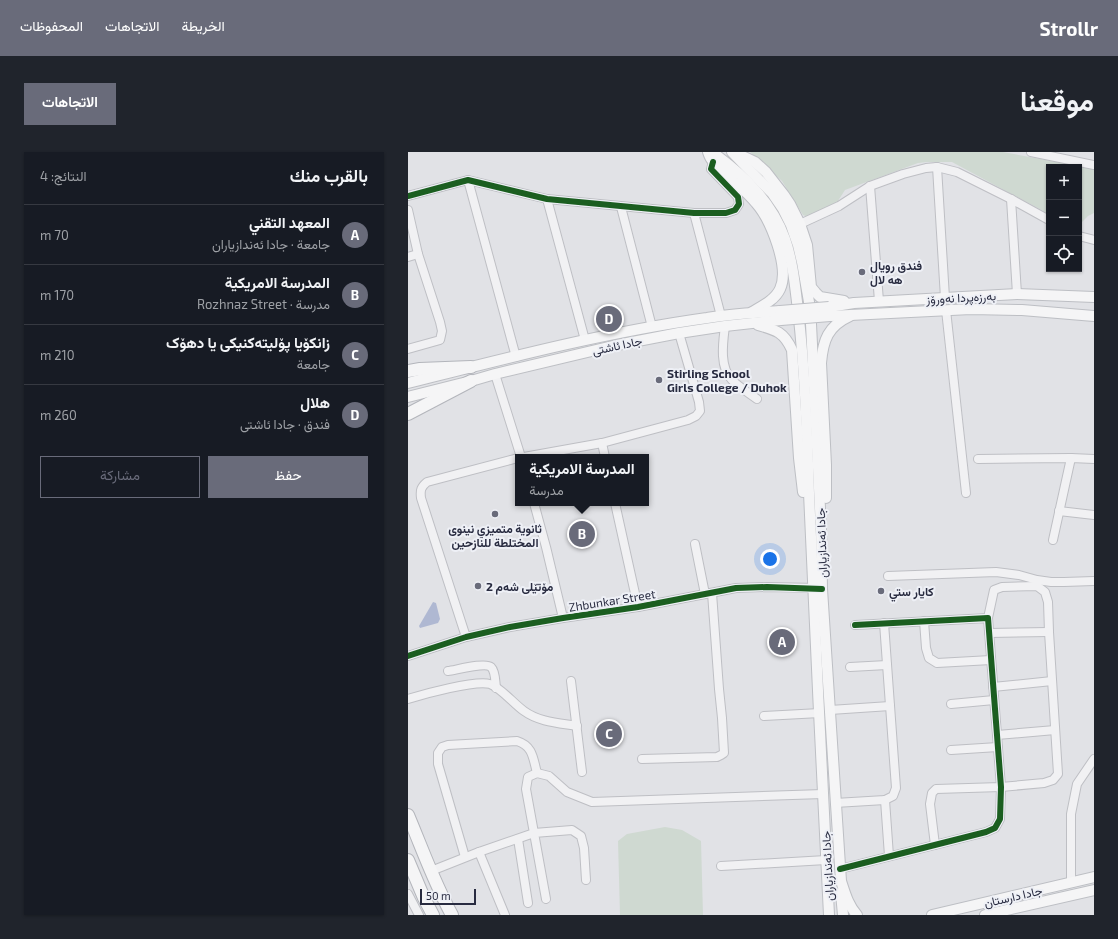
<!DOCTYPE html>
<html lang="ar">
<meta charset="utf-8">
<style>
:root{--surface:#171b24;--page:#20242c;--text:#f1f3f6;--muted:#9ea1a6;--line:#363941;--accent:#696b7a}
body{margin:0;font-family:"Exo 2",Vazirmatn,sans-serif;background:var(--page);color:var(--text);direction:rtl}
.controls{position:absolute;right:12px;top:12px;display:grid;overflow:hidden;border-radius:0px;box-shadow:0 1px 3px #0004}
.controls button{width:36px;height:36px;display:grid;place-items:center;padding:0;border:0;border-bottom:1px solid var(--line);background:var(--surface);color:var(--text);font:20px sans-serif}
.scale{position:absolute;left:12px;bottom:10px;width:56px;box-sizing:border-box;padding-left:4px;border:2px solid #282b40;border-top:0;font-size:11px;line-height:14px;white-space:nowrap;color:#282b40;-webkit-text-stroke:3px #eef0f6;paint-order:stroke}
.you{position:absolute;left:362px;top:407px;width:14px;height:14px;margin:-10px;border:3px solid #fff;border-radius:50%;background:#1a73e8;box-shadow:0 0 0 6px #1a73e833}
.badge{display:grid;place-items:center;width:26px;height:26px;border-radius:50%;background:var(--accent);color:#fff;font-size:13px;font-weight:700}
.pin{position:absolute;translate:-50% -50%;border:2px solid #fff;box-shadow:0 1px 4px #0006}
.popup{position:absolute;left:107px;top:302px;width:134px;height:52px;box-sizing:border-box;display:grid;place-content:center;border-radius:0px;background:var(--surface);filter:drop-shadow(0 1px 3px #0005);font-size:13px;white-space:nowrap;color:var(--muted)}
.popup b{font-size:15px;color:var(--text)}
.popup::after{content:'';position:absolute;left:50%;top:100%;margin-left:-8px;border:8px solid transparent;border-top-color:var(--surface)}
.list{margin:0;padding:0;list-style:none}
h2{display:flex;justify-content:space-between;align-items:center;height:52px;margin:0;padding:0 16px;font-size:17px}
h2 small{font-size:13px;font-weight:400;color:var(--muted)}
.list li{display:grid;grid-template-columns:26px 1fr auto;gap:12px;align-items:center;box-sizing:border-box;height:60px;padding:0 16px;border-top:1px solid var(--line)}
.list b{display:block;font-size:15px;white-space:nowrap}
.list p{margin:0;font-size:13px;white-space:nowrap;color:var(--muted)}
.list em{font-size:13px;font-style:normal;color:var(--muted)}
.actions{display:flex;gap:8px;padding:12px 16px}
.actions a{flex:1;padding:9px 0;border:1px solid var(--accent);border-radius:0px;text-align:center;font-size:14px;color:var(--accent)}
.actions .main{background:var(--accent);color:#fff}
.icon{flex:none;width:22px;height:22px;fill:none;stroke:currentColor;stroke-width:2;stroke-linecap:round;stroke-linejoin:round}
.map{position:relative;flex:none;width:686px;height:763px;overflow:hidden;direction:ltr;border-radius:0px}
header{display:flex;align-items:center;gap:24px;box-sizing:border-box;height:56px;padding:0 20px;background:var(--accent);color:#fff}
header strong{font-size:19px}
nav{display:flex;gap:22px;margin-inline-start:auto;font-size:14px}
.intro{display:flex;align-items:center;justify-content:space-between;box-sizing:border-box;height:96px;padding:0 24px}
h1{margin:0;font-size:28px}
.button{padding:10px 18px;border-radius:0px;background:var(--accent);color:#fff;font-size:14px;font-weight:700}
main{display:flex;gap:24px;padding:0 24px}
aside{flex:1;background:var(--surface);border-radius:0px;box-shadow:0 1px 3px #0004}
.map>svg:first-child{display:block}
</style>
<header>
<strong>Strollr</strong>
<nav><a>الخريطة</a><a>الاتجاهات</a><a>المحفوظات</a></nav>
</header>
<div class="intro"><h1>موقعنا</h1><a class="button">الاتجاهات</a></div>
<main>
<div class="map">
<svg width="686" height="763" viewBox="0 0 686 763">
<rect width="100%" height="100%" fill="#e1e2e6"/>
<!-- green -->
<g fill="#cfd9d1">
<path d="M342 0H595L686 17V61L680 64 671 73V15H641V62L544 10H519L510 11 437 38 426 55 400 65 395 63 374 29Z"/>
<path d="M257 675 274 678 293 689 295 763H212L210 689 219 682Z"/>
</g>
<!-- water -->
<path fill="#afb8d2" d="M25 450 28 451 32 467 30 471 12 476 11 474Z"/>
<g fill="none" stroke-linecap="round" stroke-linejoin="round">
<defs>
<g id="minor">
<path d="M623 0 686 13"/>
<path d="M529 15 537 146"/>
<path d="M60 28 108 205"/>
<path d="M462 34 471 149"/>
<path d="M0 44 60 28 139 47 286 61H318L327 58 331 52 330 45 303 17 305 10"/>
<path d="M139 47 177 188"/>
<path d="M603 47 609 142"/>
<path d="M213 55 244 175"/>
<path d="M0 58 10 102 32 170 34 179 32 188 0 197"/>
<path d="M286 61 313 164"/>
<path d="M392 72 431 54 462 34 495 22 518 16 529 15 549 20 603 47 641 68"/>
<path d="M671 84 686 88"/>
<path d="M0 105 10 102"/>
<path d="M538 158 558 341"/>
<path d="M317 174C315 190 311 215 324 228 331 235 341 241 349 247"/>
<path d="M87 222 113 305"/>
<path d="M194 291 197 305"/>
<path d="M116 305 194 291 280 268 288 264 292 259 291 250 271 181"/>
<path d="M570 307 663 306 686 307"/>
<path d="M126 351 138 395 155 466"/>
<path d="M207 351 230 455"/>
<path d="M651 359 686 363"/>
<path d="M645 388 663 306"/>
<path d="M287 392 297 442"/>
<path d="M480 424 588 420 611 423 629 428 643 430H656L686 429"/>
<path d="M516 469 518 496 521 506 529 511 583 508"/>
<path d="M581 481 641 480"/>
<path d="M58 485 13 346C12 338 13 335 19 330L110 306"/>
<path d="M0 504 58 485 102 475 155 466 230 455 328 436 359 435 410 436"/>
<path d="M442 515 479 513"/>
<path d="M40 519C48 518 77 510 83 515 88 520 87 530 88 536"/>
<path d="M163 529 174 620"/>
<path d="M585 535 644 529"/>
<path d="M0 547C16 542 67 528 82 532 93 536 106 552 116 559 131 570 151 571 169 574"/>
<path d="M543 552 586 548"/>
<path d="M422 558 482 554"/>
<path d="M356 564 412 561"/>
<path d="M589 583 647 578"/>
<path d="M543 598 590 595"/>
<path d="M234 607 309 605 313 603 316 601 314 566 311 537 304 441"/>
<path d="M477 648 481 704"/>
<path d="M427 651 477 648 485 644 488 636 476 471"/>
<path d="M110 687 120 751"/>
<path d="M527 693 522 652 524 641 528 637 593 635 636 631 645 628 650 622 641 480 640 450 637 440 629 434 594 435 586 438 580 466"/>
<path d="M71 700 97 763"/>
<path d="M57 705 30 612V601L34 595 40 593 109 589C125 594 125 606 129 621"/>
<path d="M313 714 418 708"/>
<path d="M432 717 578 680 587 676 592 667 593 635 580 466 447 473"/>
<path d="M23 719 71 700 126 681 118 637 120 625 129 621 141 624 159 640 184 650 415 642"/>
<path d="M663 730V662L669 632 686 607"/>
<path d="M0 742 11 763"/>
<path d="M138 747 126 681 164 678 173 684 176 696 178 728"/>
</g>
<g id="major">
<path d="M300 0C301 3 302 6 304 8 306 13 311 16 315 19 326 30 338 39 348 51 363 68 382 116 372 137 367 148 354 154 344 160"/>
<path d="M304 0C336 23 364 50 377 87 385 110 387 134 390 158 397 218 399 280 401 341 407 482 414 622 421 763"/>
<path d="M324 0 364 41 375 57 383 73 390 93 394 110 401 150 403 172 413 377 414 437 433 729C437 741 440 753 449 763"/>
<path d="M330 2 347 10 358 20 376 43 382 52 392 72 399 93 403 135 408 141 412 145 436 149"/>
<path d="M421 155 446 151 609 142 686 145"/>
<path d="M422 164 563 157 614 158 686 164"/>
<path d="M350 173C368 178 376 180 384 198L391 306 395 340"/>
<path d="M0 231C99 206 198 180 299 166 323 162 347 161 372 159"/>
<path d="M0 245 63 229 87 222 209 193 271 181 317 174 373 168"/>
<path d="M418 346V313L413 211C415 188 420 174 442 164"/>
<path d="M433 741 435 763"/>
<path d="M524 763 686 725"/>
<path d="M577 763 686 738"/>
</g>
<g id="highway">
<path d="M0 219 12 217 63 215"/>
<path d="M0 262 63 229"/>
<path d="M0 663C14 696 26 731 44 763"/>
<path d="M0 708 16 746 25 763"/>
</g>
</defs>
<!-- minor casing -->
<use href="#minor" stroke="#bebfc4" stroke-width="10"/>
<!-- major casing -->
<use href="#major" stroke="#bdbfc4" stroke-width="12"/>
<!-- highway casing -->
<use href="#highway" stroke="#b3b5bb" stroke-width="14"/>
<!-- minor -->
<use href="#minor" stroke="#f1f1f3" stroke-width="8"/>
<!-- major -->
<use href="#major" stroke="#f5f5f6" stroke-width="10"/>
<!-- highway -->
<use href="#highway" stroke="#f5f5f6" stroke-width="12"/>
<defs>
<g id="major-bridge">
<path d="M372 159 421 155"/>
<path d="M373 168 422 164"/>
</g>
</defs>
<!-- major-bridge casing -->
<use href="#major-bridge" stroke="#bdbfc4" stroke-width="12" stroke-linecap="butt"/>
<!-- major-bridge -->
<use href="#major-bridge" stroke="#f5f5f6" stroke-width="10"/>
<defs>
<g id="cycleway">
<path d="M0 44 60 28 139 47 286 61H318L327 58 331 52 330 45 303 17 305 10"/>
<path d="M0 504 58 485 102 475 155 466 230 455 328 436 359 435 414 437"/>
<path d="M432 717 578 680 587 676 592 667 593 635 580 466 447 473"/>
</g>
</defs>
<!-- cycleway casing -->
<use href="#cycleway" stroke="#eef0f6" stroke-width="8"/>
<!-- cycleway -->
<use href="#cycleway" stroke="#1b5e20" stroke-width="6"/>
</g>
<!-- markers -->
<g fill="#696b7a" stroke="#eef0f6" stroke-width="1.5">
<circle cx="454" cy="120" r="4"/>
<circle cx="251" cy="228" r="4"/>
<circle cx="87" cy="362" r="4"/>
<circle cx="70" cy="434" r="4"/>
<circle cx="473" cy="439" r="4"/>
</g>
<g text-anchor="middle" dominant-baseline="central" stroke-width="4" stroke-linejoin="round" paint-order="stroke">
<!-- poi labels -->
<g font-size="12" font-weight="bold" fill="#282b40" stroke="#eef0f6" text-anchor="start">
<text x="462" y="113">فندق رويال<tspan x="462" dy="14">هه لال</tspan></text>
<text x="259" y="221">Stirling School<tspan x="259" dy="14">Girls College / Duhok</tspan></text>
<text x="87" y="376" text-anchor="middle">ثانوية متميزي نينوى<tspan x="87" dy="14">المختلطة للنازحين</tspan></text>
<text x="78" y="434">مۆتێلی شەم 2</text>
<text x="481" y="439">كايار ستي</text>
</g>
<!-- street labels -->
<g font-size="12" fill="#282b40" stroke="#eef0f6">
<text transform="translate(553 145) rotate(-3)">بەرزەپردا نەورۆز</text>
<text transform="translate(209 193) rotate(-12)">جادا ئاشتی</text>
<text transform="translate(413 391) rotate(-92)">جادا ئەندازیاران</text>
<text transform="translate(204 448) rotate(-9)">Zhbunkar Street</text>
<text transform="translate(419 714) rotate(-93)">جادا ئەندازیاران</text>
<text transform="translate(605 744) rotate(-13)">جادا دارستان</text>
</g>
</g>
</svg>
<div class="controls">
<button>+</button>
<button>−</button>
<button><svg class="icon" aria-label="locate" viewBox="0 0 24 24"><circle cx="12" cy="12" r="6"/><path d="M12 2v4M12 18v4M2 12h4M18 12h4"/></svg></button>
</div>
<div class="scale">50 m</div>
<div class="you"></div>
<div class="pin badge" style="left:374px;top:490px">A</div>
<div class="pin badge" style="left:174px;top:382px">B</div>
<div class="popup"><b>المدرسة الامريكية</b>مدرسة</div>
<div class="pin badge" style="left:201px;top:582px">C</div>
<div class="pin badge" style="left:201px;top:167px">D</div>
</div>
<aside>
<h2>بالقرب منك<small>النتائج: 4</small></h2>
<ul class="list">
<li><span class="badge">A</span><div><b>المعهد التقني</b><p>جامعة · جادا ئەندازیاران</p></div><em>70 m</em></li>
<li><span class="badge">B</span><div><b>المدرسة الامريكية</b><p>مدرسة · Rozhnaz Street</p></div><em>170 m</em></li>
<li><span class="badge">C</span><div><b>زانکۆیا پۆلیتەکنیکی یا دهۆک</b><p>جامعة</p></div><em>210 m</em></li>
<li><span class="badge">D</span><div><b>هلال</b><p>فندق · جادا ئاشتی</p></div><em>260 m</em></li>
</ul>
<div class="actions"><a class="main">حفظ</a><a>مشاركة</a></div>
</aside>
</main>
